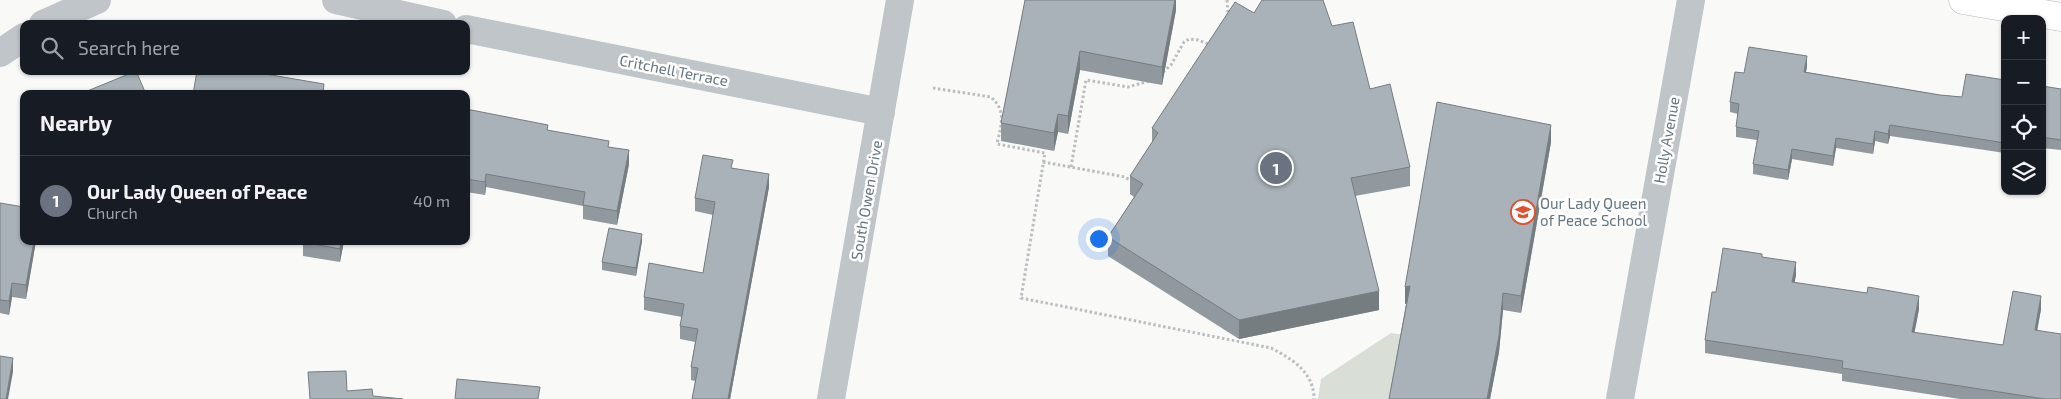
<!DOCTYPE html>
<meta charset="utf-8">
<style>
:root{--surface:#171b24;--page:#20242c;--text:#f1f3f6;--muted:#9ea1a6;--line:#363941;--accent:#b45309}
body{margin:0;font-family:"Exo 2",sans-serif;background:var(--page);color:var(--text)}
.controls{position:absolute;right:15px;top:15px;display:grid;overflow:hidden;border-radius:10px;box-shadow:0 1px 4px #0004}
.controls button{width:45px;height:45px;display:grid;place-items:center;padding:0;border:0;border-bottom:1px solid var(--line);background:var(--surface);color:var(--text);font:25px sans-serif}
.you{position:absolute;left:1098px;top:238px;width:18px;height:18px;margin:-12px;border:4px solid #fff;border-radius:50%;background:#1a73e8;box-shadow:0 0 0 8px #1a73e833}
.badge{display:grid;place-items:center;width:32px;height:32px;border-radius:50%;background:var(--accent);color:#fff;font-size:16px;font-weight:700}
.pin{position:absolute;translate:-50% -50%;border:2px solid #fff;box-shadow:0 1px 5px #0006}
.list{margin:0;padding:0;list-style:none}
h2{display:flex;justify-content:space-between;align-items:center;height:65px;margin:0;padding:0 20px;font-size:21px}
h2 small{font-size:16px;font-weight:400;color:var(--muted)}
.list li{display:grid;grid-template-columns:32px 1fr auto;gap:15px;align-items:center;box-sizing:border-box;height:90px;padding:0 20px;border-top:1px solid var(--line)}
.list b{display:block;font-size:19px;white-space:nowrap}
.list p{margin:0;font-size:16px;white-space:nowrap;color:var(--muted)}
.list em{font-size:16px;font-style:normal;color:var(--muted)}
.icon{flex:none;width:28px;height:28px;fill:none;stroke:currentColor;stroke-width:2;stroke-linecap:round;stroke-linejoin:round}
.map{position:relative;flex:none;width:2061px;height:399px;overflow:hidden}
.search{position:absolute;background:var(--surface);box-shadow:0 1px 4px #0004;left:20px;top:20px;width:450px;height:55px;display:flex;align-items:center;gap:12px;box-sizing:border-box;padding:0 18px;border-radius:10px;color:var(--muted);font-size:19px}
.panel{position:absolute;background:var(--surface);box-shadow:0 1px 4px #0004;left:20px;top:90px;width:450px;height:155px;border-radius:10px}
.map>svg:first-child{display:block}
</style>
<div class="map">
<svg width="2061" height="399" viewBox="0 0 2061 399">
<rect width="100%" height="100%" fill="#f9f9f7"/>
<!-- green -->
<path fill="#d9ded6" d="M1391 333 1404 335 1392 399H1318L1321 379Z"/>
<g fill="none" stroke-linecap="round" stroke-linejoin="round">
<defs>
<path id="secondary" d="M1963 0 2061 17"/>
</defs>
<!-- secondary casing -->
<use href="#secondary" stroke="#b2b9bd" stroke-width="29"/>
<!-- path -->
<g stroke="#babec1" stroke-width="3" stroke-dasharray="2.5 2.5" stroke-linecap="butt">
<path d="M1227 0 1228 14"/>
<path d="M1163 72 1171 65 1184 42 1189 39 1198 40 1211 45"/>
<path d="M933 88 991 97C1007 112 1001 124 997 144L1045 153 1021 298 1271 348C1292 359 1314 372 1314 399"/>
<path d="M1043 162 1125 177 1133 182"/>
<path d="M1071 167 1086 80 1128 87 1149 81"/>
</g>
<!-- street -->
<g stroke="#c0c5c9" stroke-width="28">
<path d="M336 0 443 24"/>
<path d="M43 24 97 0"/>
<path d="M466 29 881 112"/>
<path d="M0 53 24 37"/>
<path d="M831 399 900 0"/>
<path d="M1620 399 1691 0"/>
</g>
<!-- secondary -->
<use href="#secondary" stroke="#fff" stroke-width="28"/>
</g>
<!-- wall -->
<g fill="#91999e">
<path d="M1025 0H1176V10L1162 85 1080 70 1068 134 1058 132 1054 151 1001 141V123Z"/>
<path d="M1254 13 1332 26 1370 89 1410 167V186L1355 196 1379 310 1239 339 1108 256V237L1134 197 1130 194V176L1152 142V128Z"/>
<path d="M1807 66 1806 72 1940 95 1962 97 2005 80V153L1890 136 1888 144 1875 141 1873 154 1836 148 1833 166 1792 159 1788 180 1753 174V164L1757 140 1736 137V127L1738 114 1730 112V102L1744 73Z"/>
<path d="M2042 86 2061 89V150L2042 148Z"/>
<path d="M466 109 609 147 629 164 617 225 583 219V206L486 187 485 195 466 192Z"/>
<path d="M1551 142 1521 313 1503 310 1499 352 1490 399H1389L1406 304H1405Z"/>
<path d="M733 168 769 187 730 399H692L695 381 691 380V367L695 342 680 339V326L682 317 644 310V297L703 273 713 215 695 211V198Z"/>
<path d="M0 203 24 241H36L26 299 12 297 9 315 0 313Z"/>
<path d="M303 241H344L340 262 303 256Z"/>
<path d="M642 241 636 276 602 270V262Z"/>
<path d="M1762 257 1796 275 1794 283 1919 309 1914 333 2003 345 2041 309 2037 330 2061 399H1960L1842 381V374L1705 353V340L1716 292Z"/>
</g>
<!-- shaded-wall -->
<g fill="#767d81">
<path d="M1175 0H1176V10L1162 85V67Z"/>
<path d="M1080 51V70L1068 134V116Z"/>
<path d="M1807 56V66L1804 82V72Z"/>
<path d="M1058 114V132L1054 151V133Z"/>
<path d="M1551 125V142L1521 313V296Z"/>
<path d="M1890 125V136L1888 144V134Z"/>
<path d="M1875 131V141L1873 154V144Z"/>
<path d="M1836 138V148L1833 166V156Z"/>
<path d="M1792 149V159L1788 180V170Z"/>
<path d="M629 150V164L617 225V211Z"/>
<path d="M486 174V187L485 195V182Z"/>
<path d="M769 174V187L730 399H728Z"/>
<path d="M642 234V241L636 276V268Z"/>
<path d="M34 241H36L26 299V285Z"/>
<path d="M341 241H344L340 262V249Z"/>
<path d="M1796 262V275L1792 296V282Z"/>
<path d="M12 283V297L9 315V301Z"/>
<path d="M1410 286V303L1405 304V287Z"/>
<path d="M1379 291V310L1239 339V320Z"/>
<path d="M1503 293V310L1499 352 1490 399H1487Z"/>
<path d="M1919 296V309L1912 346V332Z"/>
<path d="M2041 296V309L2035 343V330Z"/>
<path d="M13 358V372L8 399H6Z"/>
</g>
<!-- building -->
<g fill="#a9b2b8" stroke="#767d81">
<path d="M1025 0H1175L1162 67 1080 51 1068 116 1058 114 1054 133 1001 123Z"/>
<path d="M1262 0H1323L1332 26 1353 22 1370 89 1390 84 1410 167 1351 178 1379 291 1239 320 1108 237 1143 184 1130 176 1158 133 1152 128 1235 2 1254 13Z"/>
<path d="M1749 47 1807 56 1804 72 1940 95 1962 97 1966 74 2005 80V143L1890 125 1888 134 1875 131 1873 144 1836 138 1833 156 1792 149 1788 170 1753 164 1759 131 1736 127 1739 104 1730 102 1735 72 1744 73Z"/>
<path d="M136 71 146 94H80Z"/>
<path d="M197 71H248L324 84 323 93 329 94H193Z"/>
<path d="M2042 86 2061 89V140L2042 137Z"/>
<path d="M1437 102 1551 125 1521 296 1503 293 1499 336 1487 399H1389L1410 286 1405 287Z"/>
<path d="M466 109 548 125 547 130 609 141 608 147 629 150 617 211 583 205 585 192 486 174 485 182 466 179Z"/>
<path d="M703 155 733 160 731 168 769 174 728 399H692L698 368 691 367 698 329 680 326 684 304 644 297 649 263 703 273 715 202 695 198Z"/>
<path d="M0 203 24 207V241H34L26 285 12 283 9 301 0 300Z"/>
<path d="M609 228 642 234 636 268 602 262Z"/>
<path d="M303 241H341L340 249 303 242Z"/>
<path d="M1723 248 1762 254V257L1796 262 1792 282 1867 293 1868 287 1919 296 1912 332 2003 345 2013 291 2041 296 2035 330 2061 334V399H2045L1842 368 1843 361 1705 340 1712 292H1716Z"/>
<path d="M0 356 13 358 6 399H0Z"/>
<path d="M346 371 347 391 372 389 373 396 403 399H310L308 372Z"/>
<path d="M457 379 540 387 538 399H455Z"/>
</g>
<!-- icons -->
<defs>
<symbol id="school-ring" viewBox="-11 -11 22 22"><circle r="9.5" fill="#fff" stroke="#e1502f" stroke-width="1.5"/><path d="M0-5L7-2L0 1L-7-2ZM-4 1L0 2.5L4 1V4Q0 6-4 4Z" fill="#e1502f"/></symbol>
</defs>
<g fill-rule="evenodd">
<use href="#school-ring" x="1509" y="198" width="28" height="28"/>
</g>
<g text-anchor="middle" dominant-baseline="central" stroke-width="5" stroke-linejoin="round" paint-order="stroke">
<!-- street labels -->
<g font-size="15" fill="#647681" stroke="#fff">
<text transform="translate(674 70) rotate(11)">Critchell Terrace</text>
<text transform="translate(1666 140) rotate(-80)">Holly Avenue</text>
<text transform="translate(866 200) rotate(-80)">South Owen Drive</text>
</g>
<!-- poi labels -->
<g font-size="15" fill="#647681" stroke="#fff" text-anchor="start">
<text x="1540" y="203">Our Lady Queen<tspan x="1540" dy="17">of Peace School</tspan></text>
</g>
</g>
</svg>
<div class="controls">
<button>+</button>
<button>−</button>
<button><svg class="icon" aria-label="locate" viewBox="0 0 24 24"><circle cx="12" cy="12" r="6"/><path d="M12 2v4M12 18v4M2 12h4M18 12h4"/></svg></button>
<button><svg class="icon" aria-label="layers" viewBox="0 0 24 24"><path d="M12 4l9 5-9 5-9-5zM3 14l9 5 9-5"/></svg></button>
</div>
<div class="you"></div>
<div class="pin badge" style="left:1276px;top:168px;background:#6b7280">1</div>
<div class="search"><svg class="icon" aria-label="search" viewBox="0 0 24 24"><circle cx="10" cy="10" r="6"/><path d="M15 15l6 6"/></svg>Search here</div>
<section class="panel">
<h2>Nearby<small></small></h2>
<ul class="list">
<li><span class="badge" style="background:#6b7280">1</span><div><b>Our Lady Queen of Peace</b><p>Church</p></div><em>40 m</em></li>
</ul>
</section>
</div>
